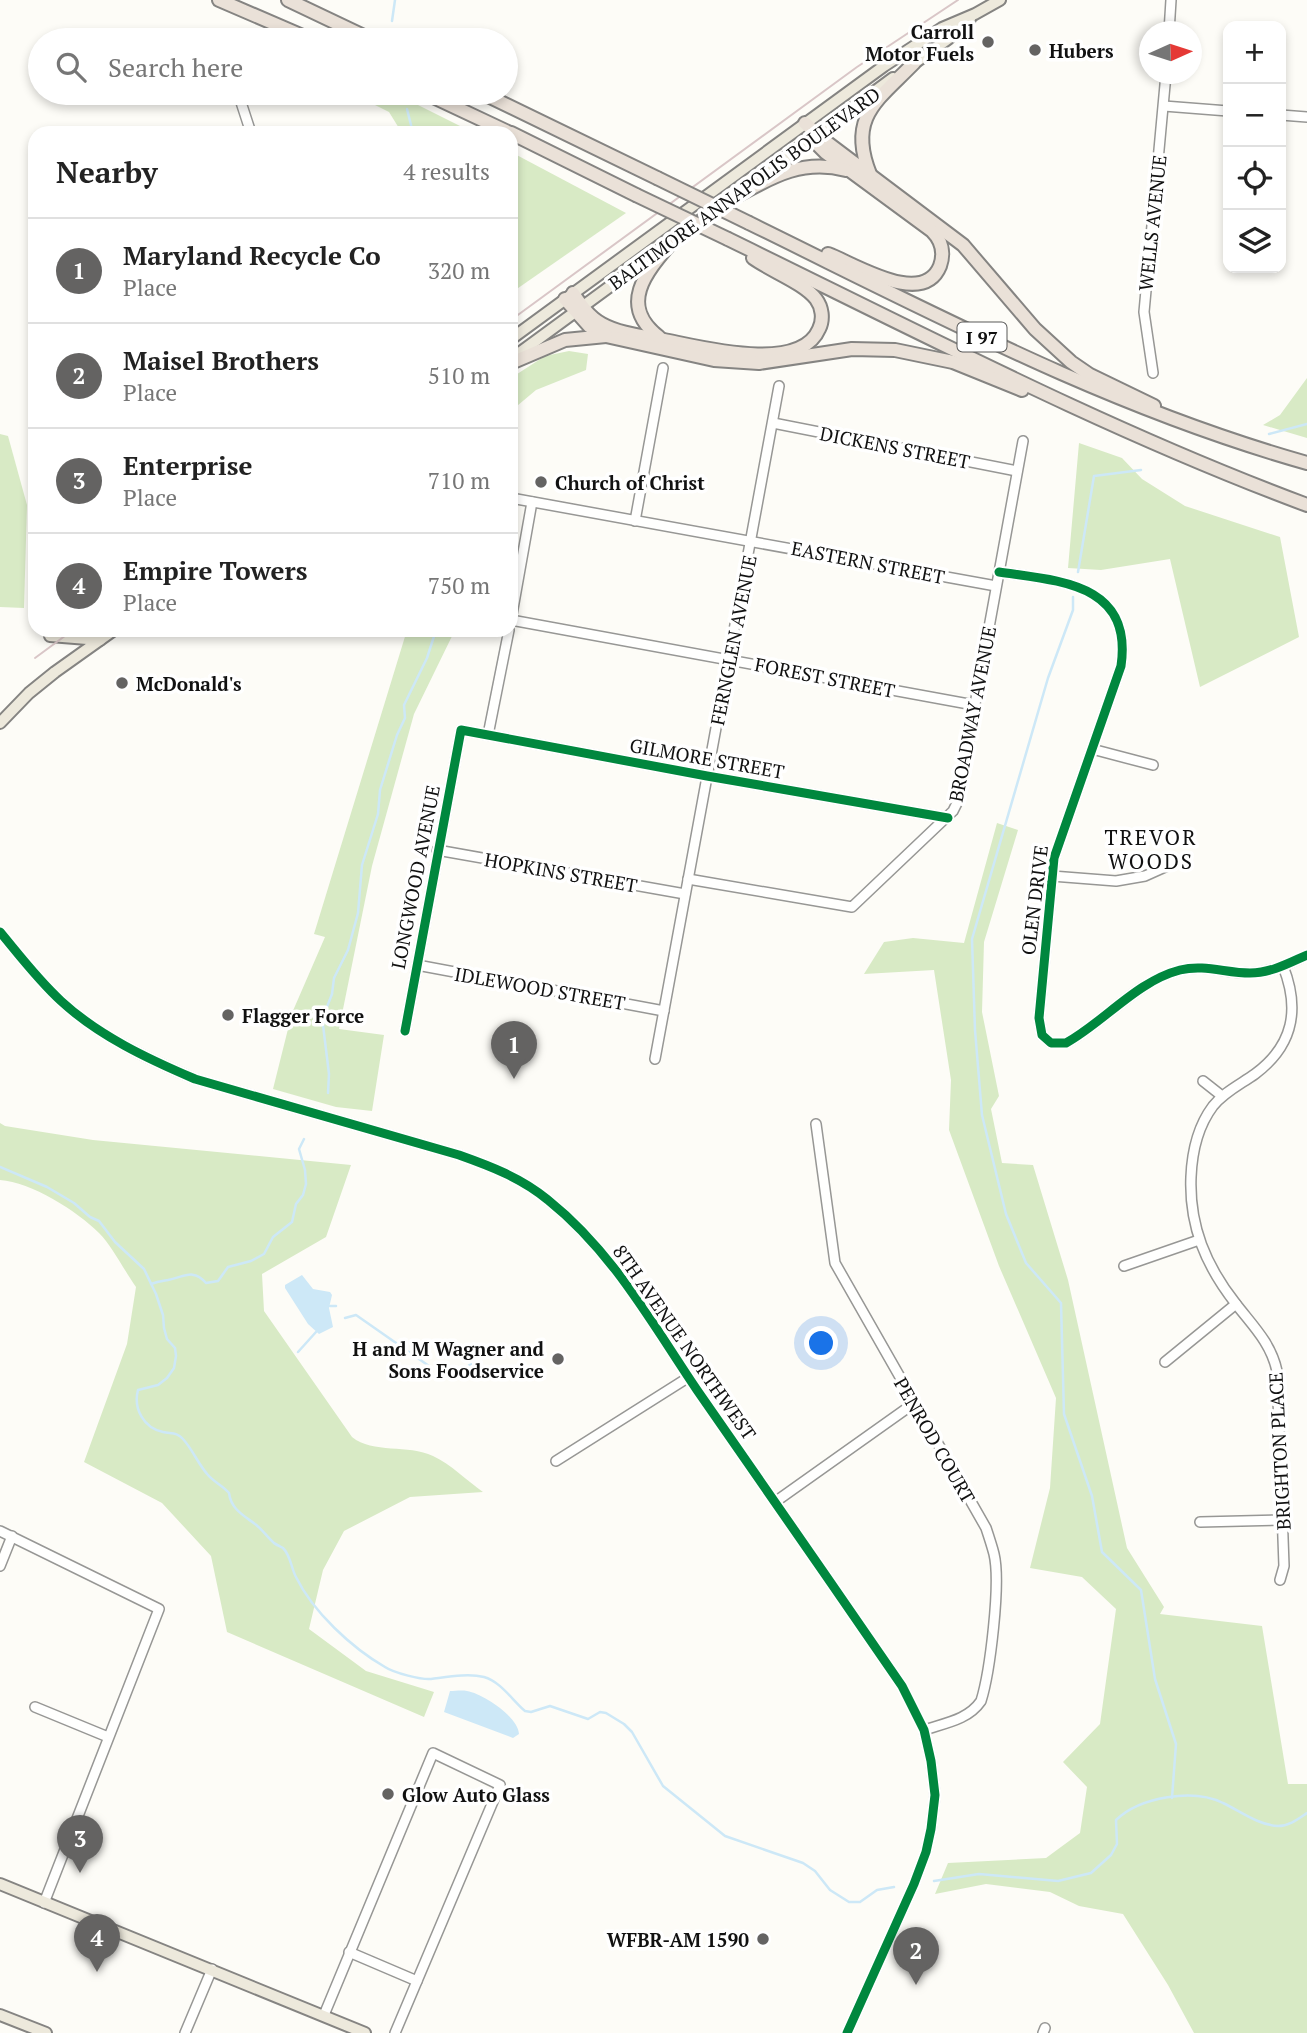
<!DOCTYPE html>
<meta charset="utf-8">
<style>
:root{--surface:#fff;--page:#f6f6f6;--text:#222;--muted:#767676;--line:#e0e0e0;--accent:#646362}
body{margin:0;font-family:"PT Serif",serif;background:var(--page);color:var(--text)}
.controls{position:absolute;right:21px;top:21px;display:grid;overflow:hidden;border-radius:14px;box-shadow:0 4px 10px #0003}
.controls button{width:63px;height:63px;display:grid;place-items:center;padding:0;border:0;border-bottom:2px solid var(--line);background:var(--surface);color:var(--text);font:35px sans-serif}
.compass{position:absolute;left:1139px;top:21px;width:63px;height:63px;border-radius:50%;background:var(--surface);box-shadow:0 4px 10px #0003;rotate:87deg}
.you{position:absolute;left:822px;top:1344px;width:24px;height:24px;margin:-18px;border:5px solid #fff;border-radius:50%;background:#1a73e8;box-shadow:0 0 0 10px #1a73e833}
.badge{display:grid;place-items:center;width:46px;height:46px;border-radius:50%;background:var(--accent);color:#fff;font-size:23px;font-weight:700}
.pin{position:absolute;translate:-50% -58px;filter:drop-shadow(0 2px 4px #0008)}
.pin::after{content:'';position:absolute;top:37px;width:24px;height:21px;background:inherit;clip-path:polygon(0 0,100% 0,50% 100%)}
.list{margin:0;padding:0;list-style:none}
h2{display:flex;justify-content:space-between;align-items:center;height:91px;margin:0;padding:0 28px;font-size:30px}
h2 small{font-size:23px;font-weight:400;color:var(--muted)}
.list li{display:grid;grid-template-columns:46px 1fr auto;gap:21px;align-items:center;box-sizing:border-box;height:105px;padding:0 28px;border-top:2px solid var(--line)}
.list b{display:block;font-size:26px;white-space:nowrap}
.list p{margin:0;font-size:23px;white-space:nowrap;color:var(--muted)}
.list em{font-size:23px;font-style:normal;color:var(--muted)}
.icon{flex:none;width:38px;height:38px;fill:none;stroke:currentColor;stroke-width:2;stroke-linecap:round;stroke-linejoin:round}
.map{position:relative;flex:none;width:1307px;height:2033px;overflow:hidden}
.search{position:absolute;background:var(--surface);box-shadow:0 4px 10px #0003;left:28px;top:28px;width:490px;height:77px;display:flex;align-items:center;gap:18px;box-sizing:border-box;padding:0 24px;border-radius:38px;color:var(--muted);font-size:26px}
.panel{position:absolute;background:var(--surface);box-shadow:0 4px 10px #0003;left:28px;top:126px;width:490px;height:511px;border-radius:21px}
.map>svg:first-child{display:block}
</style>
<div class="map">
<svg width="1307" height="2033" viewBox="0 0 1307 2033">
<rect width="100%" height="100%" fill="#fdfcf7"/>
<!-- forest -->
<g fill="#d8eac5">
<path d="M363 93H394L474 133H402L389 112 361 98Z"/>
<path d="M511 152 626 213 511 293Z"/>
<path d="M569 351 588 354 586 370 536 390 511 411V378L545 356Z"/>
<path d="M1307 378V438L1263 425 1280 415Z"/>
<path d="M0 434 8 436 27 505 24 608 0 607Z"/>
<path d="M1079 443 1122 458 1142 479 1185 506 1280 537 1299 637 1200 687 1170 559 1101 570 1068 568Z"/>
<path d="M407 630H455L414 714 372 866 339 1029 384 1035 372 1111 336 1107 273 1089 292 1013 325 937 314 934Z"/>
<path d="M997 823 1018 830 984 942 982 1012 999 1096 991 1109 1002 1163 1033 1165 1068 1280 1127 1548 1164 1607 1160 1614 1262 1626 1288 1784H1307V2033H1194L1168 1985 1123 1914 1079 1906 1050 1892 986 1884 935 1894 948 1863 1046 1858 1080 1833 1087 1787 1063 1762 1100 1724 1116 1609 1082 1577 1030 1568 1050 1488 1056 1398 999 1266 949 1130 951 1080 934 970 864 974 884 942 913 938 964 943Z"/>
<path d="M0 1123 5 1126 93 1140 351 1165 326 1237 262 1274 264 1311 352 1437C373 1454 408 1444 433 1456 451 1464 467 1481 483 1492L410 1497 344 1531 323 1570 309 1629 366 1671 434 1692 424 1717 227 1632 211 1556 162 1503 84 1462 127 1344 136 1287C124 1270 112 1246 99 1233 77 1211 31 1182 0 1180Z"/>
</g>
<!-- water -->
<g fill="#cde8f7">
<path d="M302 1275 313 1289 330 1292 332 1295 329 1308 333 1327 319 1334 308 1324 285 1288V1285Z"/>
<path d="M450 1691C455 1691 462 1690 467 1691 484 1694 518 1717 519 1734L513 1738 444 1712Z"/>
</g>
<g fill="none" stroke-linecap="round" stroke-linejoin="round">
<!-- stream -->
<g stroke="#cde8f7" stroke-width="2.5">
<path d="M392 21 395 0"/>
<path d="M407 109 413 133"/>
<path d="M1269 434 1307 424"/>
<path d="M1078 572 1094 476 1141 470"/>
<path d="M1073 597V610L1048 678 972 939 975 1030 982 1115 1006 1214 1026 1263 1061 1303 1064 1414 1092 1496 1102 1552 1141 1590 1155 1679 1176 1744 1172 1798"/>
<path d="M328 1093 329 1074 323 1025 325 1012 332 994 334 978 348 950 358 913 362 865 378 814 380 790 397 735 405 718 404 705 427 658 436 630"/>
<path d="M0 1167 47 1187 74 1203 90 1217 99 1221 115 1242 144 1269 156 1294 163 1315 164 1328 167 1339 175 1348 176 1356 174 1368 167 1378 158 1385 138 1390C133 1409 144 1428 163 1432 171 1434 177 1432 183 1439 193 1450 198 1464 208 1475 214 1482 223 1486 229 1493 231 1509 243 1515 255 1524 262 1529 267 1537 274 1543 275 1544 281 1547 283 1548 291 1556 291 1568 296 1577 313 1612 352 1648 385 1667 394 1673 422 1680 431 1679 447 1677 468 1673 484 1677 500 1681 513 1701 525 1711L531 1712 550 1706 588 1719 600 1712 606 1713 624 1724 632 1732 663 1786 725 1836 803 1863 815 1871 830 1890 849 1902H860L877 1890 894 1887"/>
<path d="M151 1284C158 1281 161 1281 168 1280 184 1277 193 1268 206 1283L218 1281 228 1267 251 1261 264 1254 273 1237 292 1222 296 1204 303 1195 306 1184 305 1170 299 1149 304 1139"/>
<path d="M330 1306H336"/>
<path d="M345 1318 356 1315 429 1366"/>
<path d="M298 1352 316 1332"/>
<path d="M443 1373 456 1375 471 1364"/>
<path d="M934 1881 979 1874 1058 1881 1091 1873 1111 1855 1117 1844 1116 1820C1140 1797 1193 1788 1223 1803 1240 1811 1258 1825 1278 1826 1289 1826 1298 1819 1307 1813"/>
</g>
<defs>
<g id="minor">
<path d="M1169 32 1171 0"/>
<path d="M238 93 251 133"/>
<path d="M1164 106 1228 111"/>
<path d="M1281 115 1307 117"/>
<path d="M1153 373 1144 312 1166 74"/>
<path d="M773 423 1017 471"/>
<path d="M511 498 996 586"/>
<path d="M635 521 663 368"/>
<path d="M999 572C1059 581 1133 583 1121 666L1054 858 1039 1018 1042 1035 1051 1043H1066C1104 1022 1137 981 1180 970 1204 964 1226 973 1250 973 1271 973 1289 963 1307 955"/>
<path d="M511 620 974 705"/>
<path d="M511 620 532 502"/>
<path d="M488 735 509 630"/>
<path d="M1092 749 1153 765"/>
<path d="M437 850 685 894"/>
<path d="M1052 876 1116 881 1145 876 1174 863"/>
<path d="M688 879 852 907 953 811 957 803 1023 441"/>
<path d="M0 932C20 956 38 980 61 1001 99 1036 148 1059 195 1079L459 1155C490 1166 522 1178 548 1200 613 1252 651 1322 697 1390 766 1489 834 1587 902 1686L924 1730 931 1761 935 1795 931 1829 926 1852 914 1884 847 2033"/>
<path d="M417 965 664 1011"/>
<path d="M405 1031 461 730 707 776 948 818"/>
<path d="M655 1059 779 386"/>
<path d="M1203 1081 1222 1096"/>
<path d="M816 1124 835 1263 986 1528C989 1537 992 1546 994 1554 1001 1583 990 1672 981 1701 968 1720 945 1723 924 1730"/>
<path d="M1124 1266 1199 1240"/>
<path d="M1165 1362 1236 1304"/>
<path d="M556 1461 689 1377"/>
<path d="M775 1502 913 1404"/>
<path d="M1200 1522 1283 1520"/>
<path d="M0 1531 159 1609 44 1903"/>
<path d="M0 1566 12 1536"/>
<path d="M1280 1580 1284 1566 1277 1371C1271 1343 1253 1326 1236 1304 1206 1266 1189 1226 1191 1177 1192 1152 1198 1126 1213 1106 1224 1092 1241 1084 1255 1074 1294 1045 1300 1009 1283 966"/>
<path d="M35 1707 108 1737"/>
<path d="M349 1952 417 1981"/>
<path d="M324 2015 433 1753 500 1785 395 2033"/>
<path d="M185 2033 212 1969"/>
<path d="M1043 2033 1045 2028"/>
</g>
<g id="major">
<path d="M909 67 948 39 970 19"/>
<path d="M748 185 893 78"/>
<path d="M511 339 884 66 942 28 975 14 1000 0"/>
<path d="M511 359 721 205"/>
<path d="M50 636 100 640"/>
<path d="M0 723 29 693 55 672 114 630"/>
<path d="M0 1884 365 2033"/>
<path d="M0 2015 46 2033"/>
</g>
<g id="highway">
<path d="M219 0 312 40"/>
<path d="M288 0 372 40"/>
<path d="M425 93 510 133"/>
<path d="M482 93 657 178"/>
<path d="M805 123 821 138 963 245 1035 329 1071 362 1090 375 1154 406"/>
<path d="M511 133 636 195"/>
<path d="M810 137 826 153 932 231C941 240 945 252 940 266 923 308 855 264 828 254"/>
<path d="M870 174C847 117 878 100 914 63"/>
<path d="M722 204C764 182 797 157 846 170"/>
<path d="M749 223C933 313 1108 407 1307 463"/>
<path d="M728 239C919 332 1108 431 1307 505"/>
<path d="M573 293C581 305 589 317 602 324 620 334 644 336 664 340 700 347 800 374 819 329 824 319 822 307 816 299 804 283 771 271 753 258"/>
<path d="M565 299 589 326 606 336 714 360 759 363 852 349 895 350 953 362 1022 390"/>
<path d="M659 337C615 303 650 268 676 237"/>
<path d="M511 363 565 340 606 336"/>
</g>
</defs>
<!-- minor casing -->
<use href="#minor" stroke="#979795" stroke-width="12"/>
<!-- major casing -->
<use href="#major" stroke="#858482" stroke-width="14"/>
<!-- highway casing -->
<use href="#highway" stroke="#858482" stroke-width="16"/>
<!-- minor -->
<use href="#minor" stroke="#fffffe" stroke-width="9"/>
<!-- major -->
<use href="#major" stroke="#ede9dc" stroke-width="10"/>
<!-- highway -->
<use href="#highway" stroke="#eae1d8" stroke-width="12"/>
<!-- tram -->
<g stroke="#d9c6c7" stroke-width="2">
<path d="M511 320 857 67 958 0"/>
<path d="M35 658 73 630"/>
</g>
<defs>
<g id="highway-bridge">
<path d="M657 178 749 223"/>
<path d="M636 195 728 239"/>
</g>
</defs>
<!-- highway-bridge casing -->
<use href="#highway-bridge" stroke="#858482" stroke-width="16" stroke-linecap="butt"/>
<!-- highway-bridge -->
<use href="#highway-bridge" stroke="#eae1d8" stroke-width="12"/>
<defs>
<g id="cycleway">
<path d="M999 572C1059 581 1133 583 1121 666L1054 858 1039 1018 1042 1035 1051 1043H1066C1104 1022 1137 981 1180 970 1204 964 1226 973 1250 973 1271 973 1289 963 1307 955"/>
<path d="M0 932C20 956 38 980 61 1001 99 1036 148 1059 195 1079L459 1155C490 1166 522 1178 548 1200 613 1252 651 1322 697 1390 766 1489 834 1587 902 1686L924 1730 931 1761 935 1795 931 1829 926 1852 914 1884 847 2033"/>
<path d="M405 1031 461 730 707 776 948 818"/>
</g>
</defs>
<!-- cycleway casing -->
<use href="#cycleway" stroke="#fff" stroke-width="13"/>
<!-- cycleway -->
<use href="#cycleway" stroke="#00873e" stroke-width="9"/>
</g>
<!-- markers -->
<g fill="#646362" stroke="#fff" stroke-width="2.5">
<circle cx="988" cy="42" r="7"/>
<circle cx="1035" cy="50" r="7"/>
<circle cx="541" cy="482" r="7"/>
<circle cx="122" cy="683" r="7"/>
<circle cx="228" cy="1015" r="7"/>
<circle cx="558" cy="1359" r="7"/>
<circle cx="388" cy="1794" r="7"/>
<circle cx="763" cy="1939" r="7"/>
</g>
<g text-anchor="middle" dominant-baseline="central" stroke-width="7" stroke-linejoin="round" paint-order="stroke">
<!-- shield labels -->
<rect fill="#fff" stroke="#585858" stroke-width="2" x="957.5" y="322.5" width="49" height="29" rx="5"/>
<g font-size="18" font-weight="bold" fill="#111">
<text x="982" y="337">I 97</text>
</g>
<!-- poi labels -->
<g font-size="19" font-weight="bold" fill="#111" stroke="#fff" text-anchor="start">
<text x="974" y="31" text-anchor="end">Carroll<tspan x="974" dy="22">Motor Fuels</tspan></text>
<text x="1049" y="50">Hubers</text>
<text x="555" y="482">Church of Christ</text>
<text x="136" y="683">McDonald's</text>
<text x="242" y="1015">Flagger Force</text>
<text x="544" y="1348" text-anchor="end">H and M Wagner and<tspan x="544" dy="22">Sons Foodservice</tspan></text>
<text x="402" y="1794">Glow Auto Glass</text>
<text x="749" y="1939" text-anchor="end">WFBR-AM 1590</text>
</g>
<!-- street labels -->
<g font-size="19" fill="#111" stroke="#fff">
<text transform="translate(744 188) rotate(-36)">BALTIMORE ANNAPOLIS BOULEVARD</text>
<text transform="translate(1152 223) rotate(-84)">WELLS AVENUE</text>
<text transform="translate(895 447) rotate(11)">DICKENS STREET</text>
<text transform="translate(868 562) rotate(11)">EASTERN STREET</text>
<text transform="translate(733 640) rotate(-79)">FERNGLEN AVENUE</text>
<text transform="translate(825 677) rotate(11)">FOREST STREET</text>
<text transform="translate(972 714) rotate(-79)">BROADWAY AVENUE</text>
<text transform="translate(707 758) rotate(10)">GILMORE STREET</text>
<text transform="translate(561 872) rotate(10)">HOPKINS STREET</text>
<text transform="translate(415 877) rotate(-79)">LONGWOOD AVENUE</text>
<text transform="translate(1034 900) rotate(-83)">OLEN DRIVE</text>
<text transform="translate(540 988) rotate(10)">IDLEWOOD STREET</text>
<text transform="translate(685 1342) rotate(55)">8TH AVENUE NORTHWEST</text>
<text transform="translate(935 1440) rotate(60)">PENROD COURT</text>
<text transform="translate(1279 1451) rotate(-93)">BRIGHTON PLACE</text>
</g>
<!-- neighbourhood labels -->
<g font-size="21" letter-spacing="2" fill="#111" stroke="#fff">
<text x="1151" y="837">TREVOR<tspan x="1151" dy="24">WOODS</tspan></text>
</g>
</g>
</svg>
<div class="controls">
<button>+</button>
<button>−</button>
<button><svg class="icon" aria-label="locate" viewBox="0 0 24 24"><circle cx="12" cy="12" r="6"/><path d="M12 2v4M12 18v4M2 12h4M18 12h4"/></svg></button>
<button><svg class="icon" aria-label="layers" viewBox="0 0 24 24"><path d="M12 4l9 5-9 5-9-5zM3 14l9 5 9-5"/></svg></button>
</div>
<svg class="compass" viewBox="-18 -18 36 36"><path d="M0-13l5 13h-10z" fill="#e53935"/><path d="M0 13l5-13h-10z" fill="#767676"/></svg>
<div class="you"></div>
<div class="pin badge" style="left:514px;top:1079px">1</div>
<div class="pin badge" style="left:916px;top:1985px">2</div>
<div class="pin badge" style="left:80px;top:1873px">3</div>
<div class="pin badge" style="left:97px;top:1972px">4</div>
<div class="search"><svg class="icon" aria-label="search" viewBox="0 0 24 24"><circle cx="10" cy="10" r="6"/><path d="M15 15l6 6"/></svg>Search here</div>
<section class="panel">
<h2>Nearby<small>4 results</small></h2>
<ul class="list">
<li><span class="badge">1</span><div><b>Maryland Recycle Co</b><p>Place</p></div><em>320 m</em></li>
<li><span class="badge">2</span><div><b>Maisel Brothers</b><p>Place</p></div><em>510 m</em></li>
<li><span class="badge">3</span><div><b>Enterprise</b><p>Place</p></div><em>710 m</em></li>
<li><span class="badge">4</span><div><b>Empire Towers</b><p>Place</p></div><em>750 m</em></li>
</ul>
</section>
</div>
